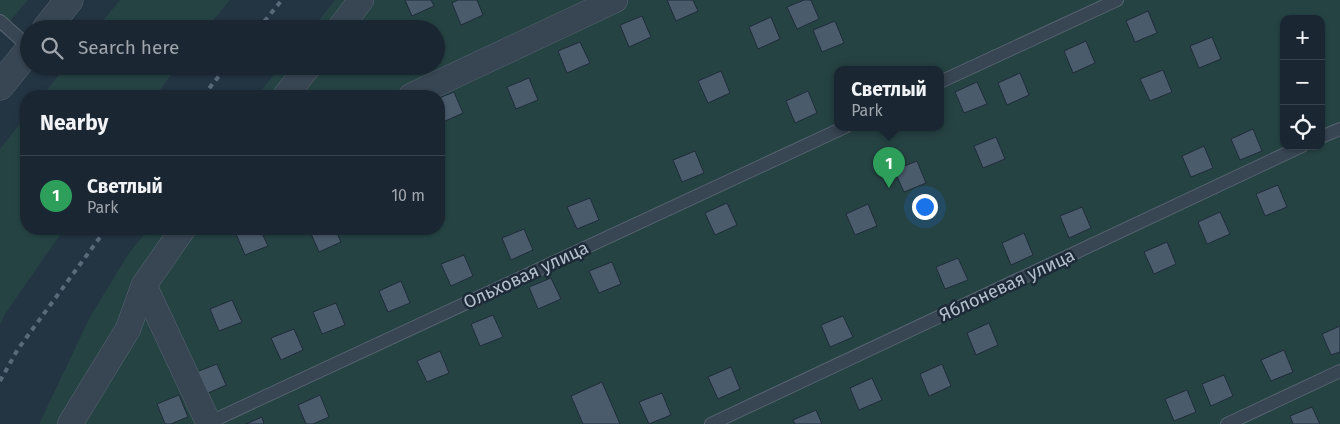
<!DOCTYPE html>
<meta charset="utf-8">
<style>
:root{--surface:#1a2732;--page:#27333e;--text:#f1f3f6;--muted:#9fa5ac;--line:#38444d;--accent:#88c1ff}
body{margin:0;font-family:"Fira Sans",sans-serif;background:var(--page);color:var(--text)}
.controls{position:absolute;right:15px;top:15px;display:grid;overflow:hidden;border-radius:10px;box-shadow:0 1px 4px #0004}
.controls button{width:45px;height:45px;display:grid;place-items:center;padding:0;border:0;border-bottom:1px solid var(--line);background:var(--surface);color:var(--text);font:25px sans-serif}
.you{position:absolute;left:924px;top:206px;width:18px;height:18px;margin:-12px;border:4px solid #fff;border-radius:50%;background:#1a73e8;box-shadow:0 0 0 8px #1a73e833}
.badge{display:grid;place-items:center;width:32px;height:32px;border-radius:50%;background:var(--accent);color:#fff;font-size:16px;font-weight:700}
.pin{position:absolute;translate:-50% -41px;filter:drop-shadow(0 1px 2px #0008)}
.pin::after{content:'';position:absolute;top:26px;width:18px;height:15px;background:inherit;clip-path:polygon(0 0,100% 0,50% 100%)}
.popup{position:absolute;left:834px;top:66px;width:110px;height:65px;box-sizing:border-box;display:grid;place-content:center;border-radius:10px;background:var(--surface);filter:drop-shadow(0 1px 4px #0005);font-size:16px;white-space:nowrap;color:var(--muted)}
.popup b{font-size:19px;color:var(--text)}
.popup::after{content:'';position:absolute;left:50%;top:100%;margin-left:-10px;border:10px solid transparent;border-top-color:var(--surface)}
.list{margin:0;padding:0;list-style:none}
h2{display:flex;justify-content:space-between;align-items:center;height:65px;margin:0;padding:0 20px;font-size:21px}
h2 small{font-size:16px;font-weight:400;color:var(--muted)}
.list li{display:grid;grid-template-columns:32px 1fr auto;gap:15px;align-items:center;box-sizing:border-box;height:80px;padding:0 20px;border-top:1px solid var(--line)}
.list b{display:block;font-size:19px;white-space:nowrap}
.list p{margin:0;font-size:16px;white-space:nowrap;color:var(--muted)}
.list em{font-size:16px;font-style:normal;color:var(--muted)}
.icon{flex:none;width:28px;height:28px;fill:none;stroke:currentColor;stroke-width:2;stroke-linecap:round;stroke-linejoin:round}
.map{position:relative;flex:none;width:1340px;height:424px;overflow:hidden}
.search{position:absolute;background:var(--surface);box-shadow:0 1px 4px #0004;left:20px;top:20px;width:425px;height:55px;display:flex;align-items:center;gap:12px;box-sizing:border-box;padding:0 18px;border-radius:28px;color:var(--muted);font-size:19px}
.panel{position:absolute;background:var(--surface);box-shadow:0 1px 4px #0004;left:20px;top:90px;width:425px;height:145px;border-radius:20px}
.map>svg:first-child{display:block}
</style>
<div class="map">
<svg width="1340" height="424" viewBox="0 0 1340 424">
<rect width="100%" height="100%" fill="#233443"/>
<!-- green -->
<g fill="#264344" fill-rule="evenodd">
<path d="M0 0H28L0 33Z"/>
<path d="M120 0H230L206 29H96Z"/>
<path d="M335 0H1340V424H39L90 317 129 253 149 229H439V96H257L281 66H436V29H312ZM1284 19H1321V146H1284ZM838 69H940V127H838Z"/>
<path d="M66 66H177L156 96H42Z"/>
<path d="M26 116V229H64L5 314 0 324V149Z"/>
</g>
<!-- building -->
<g fill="#4a5b6c" stroke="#1f2c3a">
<path d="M405 0H431L434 6 412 16Z"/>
<path d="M458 0H477L483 15 461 25 452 3Z"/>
<path d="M667 0H693L698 11 676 21Z"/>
<path d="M804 0H811L819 19 797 29 787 7Z"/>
<path d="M1148 11 1157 33 1135 42 1126 21Z"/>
<path d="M642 16 651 37 629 47 620 25Z"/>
<path d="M771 17 780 39 758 49 749 27Z"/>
<path d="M835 21 844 43 822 52 813 30Z"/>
<path d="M1212 37 1221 59 1199 68 1190 46Z"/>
<path d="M1086 41 1095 63 1073 73 1064 51Z"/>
<path d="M580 42 590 63 567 73 558 51Z"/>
<path d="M1163 70 1172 92 1150 101 1140 79Z"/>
<path d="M721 71 730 93 708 103 698 81Z"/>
<path d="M1020 73 1029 95 1007 105 998 83Z"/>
<path d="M529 78 538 100 516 109 507 87Z"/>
<path d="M977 82 987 104 964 113 955 92Z"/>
<path d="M808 91 817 113 795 123 786 101Z"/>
<path d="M454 92 463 113 441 123 439 117V98Z"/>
<path d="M1253 129 1262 151 1240 160 1231 139Z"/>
<path d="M996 137 1005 159 983 168 974 146Z"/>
<path d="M1204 146 1213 168 1191 177 1182 156Z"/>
<path d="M695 151 704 173 682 182 673 160Z"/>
<path d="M917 161 926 183 904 192 894 170Z"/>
<path d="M1278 185 1287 207 1265 216 1256 194Z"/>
<path d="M590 198 599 220 577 229 567 207Z"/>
<path d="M727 203 737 225 715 235 705 213Z"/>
<path d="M868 204 877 226 855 235 846 214Z"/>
<path d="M1082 207 1091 228 1069 238 1060 216Z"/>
<path d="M1220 212 1230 234 1207 244 1198 222Z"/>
<path d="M248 229H260L268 246 245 255 236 234Z"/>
<path d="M309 229H335L341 242 319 252Z"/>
<path d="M524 229 533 250 511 260 502 238Z"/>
<path d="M1024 233 1033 255 1011 265 1002 243Z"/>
<path d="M1167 242 1176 264 1154 274 1144 252Z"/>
<path d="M464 255 473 276 451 286 441 264Z"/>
<path d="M958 258 968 280 945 289 936 267Z"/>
<path d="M612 262 621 284 599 293 589 271Z"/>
<path d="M551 278 561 299 538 309 529 287Z"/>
<path d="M401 281 410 303 388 312 379 291Z"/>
<path d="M232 300 242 322 219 331 210 309Z"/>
<path d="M336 303 345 325 322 334 313 312Z"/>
<path d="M493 315 503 337 480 346 471 324Z"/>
<path d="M843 316 853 337 830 347 821 325Z"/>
<path d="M989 323 998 345 976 355 967 333Z"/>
<path d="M1340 326V352L1331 355 1322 334Z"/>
<path d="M294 329 303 350 281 360 271 338Z"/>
<path d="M1284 350 1293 372 1271 381 1261 360Z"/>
<path d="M440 351 449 373 427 382 417 361Z"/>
<path d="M217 364 226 385 204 395 194 373Z"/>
<path d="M942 364 951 386 929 396 920 374Z"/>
<path d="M731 367 740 389 718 399 708 377Z"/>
<path d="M1224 375 1233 396 1211 406 1202 384Z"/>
<path d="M872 378 882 400 859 410 850 388Z"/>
<path d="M602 382 620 424H583L571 396Z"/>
<path d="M1187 390 1196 412 1174 421 1165 399Z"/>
<path d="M662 393 671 415 649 424 639 402Z"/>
<path d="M179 395 188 417 171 424H165L157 404Z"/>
<path d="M320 395 329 417 313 424H306L298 405Z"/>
<path d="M1312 407 1320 424H1293L1290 416Z"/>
<path d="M816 410 822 424H795L793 420Z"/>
<path d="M262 417 264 424H246Z"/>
</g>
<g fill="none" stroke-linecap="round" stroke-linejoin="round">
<defs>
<g id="service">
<path d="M0 21 29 47"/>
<path d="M940 82 1117 0"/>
<path d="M1321 137 1340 129"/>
<path d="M208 423 845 127"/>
<path d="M711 424 1302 146"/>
<path d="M1227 424 1340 371"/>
</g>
<g id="minor">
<path d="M339 29 361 0"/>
<path d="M285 96 309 66"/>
<path d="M411 96 615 0"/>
<path d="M183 229 144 285 209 424"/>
<path d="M70 424 128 329 144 285"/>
</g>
<g id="tertiary">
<path d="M46 29 69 0"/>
<path d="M0 86 29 50"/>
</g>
</defs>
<!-- service casing -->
<use href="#service" stroke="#566370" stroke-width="14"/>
<!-- minor casing -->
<use href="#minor" stroke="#566370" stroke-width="26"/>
<!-- tertiary casing -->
<use href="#tertiary" stroke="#566370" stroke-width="29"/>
<!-- service -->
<use href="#service" stroke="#384552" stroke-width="12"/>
<!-- minor -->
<use href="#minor" stroke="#384552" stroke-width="25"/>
<!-- tertiary -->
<use href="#tertiary" stroke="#384552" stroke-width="28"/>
<!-- rail -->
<g stroke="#5a6a7a" stroke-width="4" stroke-dasharray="5 5" stroke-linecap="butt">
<path d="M258 29 282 0"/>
<path d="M203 96 227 66"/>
<path d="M0 381 18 349 106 229"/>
</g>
</g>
<g text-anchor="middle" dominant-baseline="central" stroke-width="5" stroke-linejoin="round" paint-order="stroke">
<!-- street labels -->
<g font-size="18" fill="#b5c0cd" stroke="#1d2a38">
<text transform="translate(526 275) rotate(-25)">Ольховая улица</text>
<text transform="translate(1007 285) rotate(-25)">Яблоневая улица</text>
</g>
</g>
</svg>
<div class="controls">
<button>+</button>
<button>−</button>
<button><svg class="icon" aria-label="locate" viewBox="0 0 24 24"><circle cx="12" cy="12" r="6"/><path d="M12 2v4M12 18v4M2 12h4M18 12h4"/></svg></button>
</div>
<div class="you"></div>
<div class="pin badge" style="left:889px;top:188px;background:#2e9e5b">1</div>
<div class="popup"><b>Светлый</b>Park</div>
<div class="search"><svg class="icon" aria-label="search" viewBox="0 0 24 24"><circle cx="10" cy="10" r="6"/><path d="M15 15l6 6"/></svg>Search here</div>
<section class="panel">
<h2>Nearby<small></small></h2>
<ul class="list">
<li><span class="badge" style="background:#2e9e5b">1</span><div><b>Светлый</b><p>Park</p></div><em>10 m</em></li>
</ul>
</section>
</div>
